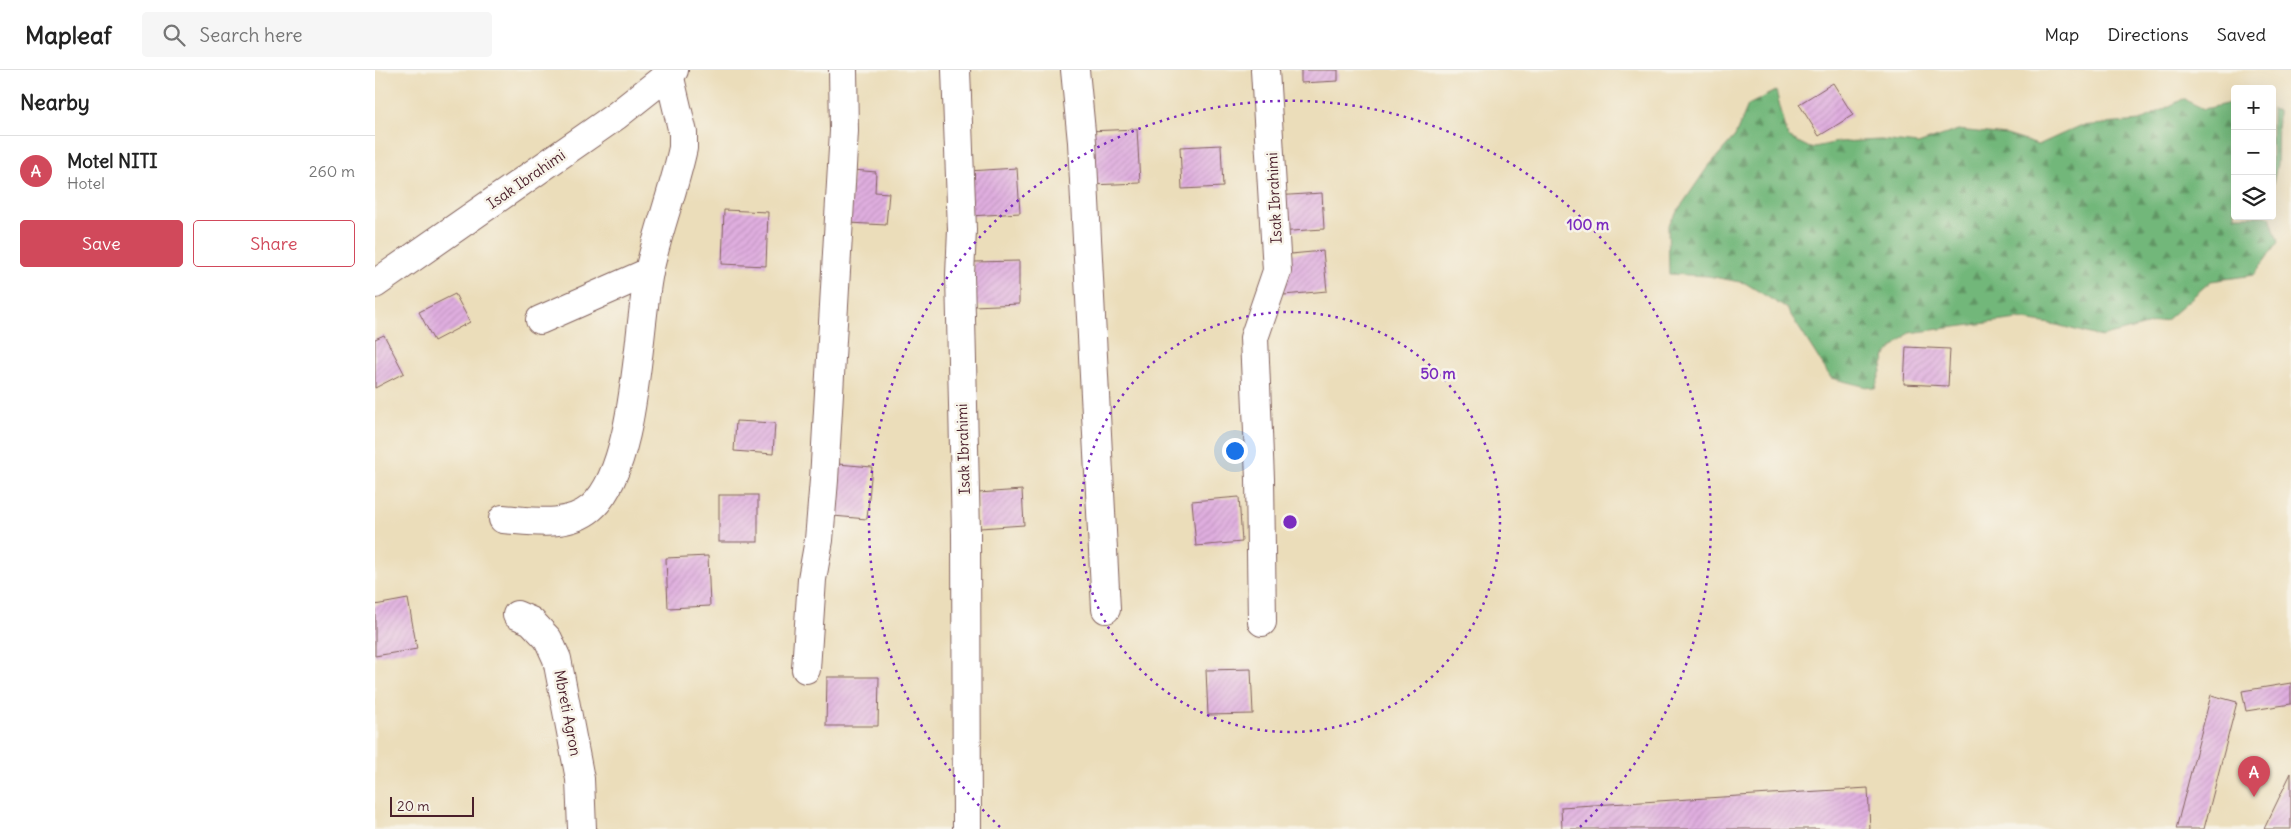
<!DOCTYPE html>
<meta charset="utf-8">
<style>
:root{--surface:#fff;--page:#f6f6f6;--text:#222;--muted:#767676;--line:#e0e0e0;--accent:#d1495b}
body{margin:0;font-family:Delius,sans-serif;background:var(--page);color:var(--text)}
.controls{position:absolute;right:15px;top:15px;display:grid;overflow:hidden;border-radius:5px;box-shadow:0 5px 20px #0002}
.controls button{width:45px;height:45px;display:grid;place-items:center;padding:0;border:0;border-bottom:1px solid var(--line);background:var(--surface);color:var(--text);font:25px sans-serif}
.scale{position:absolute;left:15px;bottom:12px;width:84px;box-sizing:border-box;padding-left:5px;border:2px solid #4a1f2b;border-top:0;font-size:14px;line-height:18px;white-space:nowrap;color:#4a1f2b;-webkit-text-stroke:4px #f7f3e8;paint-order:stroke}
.you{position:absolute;left:859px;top:380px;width:18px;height:18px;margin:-12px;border:4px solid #fff;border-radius:50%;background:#1a73e8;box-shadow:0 0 0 8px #1a73e833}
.badge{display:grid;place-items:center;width:32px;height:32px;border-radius:50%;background:var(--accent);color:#fff;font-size:16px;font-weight:700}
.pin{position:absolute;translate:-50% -41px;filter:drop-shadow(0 1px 2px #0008)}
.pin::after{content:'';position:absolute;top:26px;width:18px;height:15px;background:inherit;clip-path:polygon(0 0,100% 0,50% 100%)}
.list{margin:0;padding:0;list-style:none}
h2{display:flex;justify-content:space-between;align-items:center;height:65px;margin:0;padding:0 20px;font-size:21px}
h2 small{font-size:16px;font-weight:400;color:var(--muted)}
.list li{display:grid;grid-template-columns:32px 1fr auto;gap:15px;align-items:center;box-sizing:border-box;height:70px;padding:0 20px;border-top:1px solid var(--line)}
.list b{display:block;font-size:19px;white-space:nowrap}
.list p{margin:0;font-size:16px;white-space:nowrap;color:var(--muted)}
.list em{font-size:16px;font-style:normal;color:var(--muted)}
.actions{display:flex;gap:10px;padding:15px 20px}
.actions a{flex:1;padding:11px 0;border:1px solid var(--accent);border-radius:5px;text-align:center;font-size:18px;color:var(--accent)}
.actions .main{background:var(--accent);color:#fff}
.icon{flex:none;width:28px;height:28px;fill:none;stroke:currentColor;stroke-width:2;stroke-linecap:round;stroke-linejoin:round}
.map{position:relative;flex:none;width:1916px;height:759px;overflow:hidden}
header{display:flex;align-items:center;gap:30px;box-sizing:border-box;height:70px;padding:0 25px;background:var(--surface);border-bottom:1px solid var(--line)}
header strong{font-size:24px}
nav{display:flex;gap:28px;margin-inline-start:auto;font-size:18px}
.search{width:350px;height:45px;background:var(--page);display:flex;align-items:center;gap:12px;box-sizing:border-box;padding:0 18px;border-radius:5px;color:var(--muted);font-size:19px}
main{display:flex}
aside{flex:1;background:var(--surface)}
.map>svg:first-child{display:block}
</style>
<header>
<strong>Mapleaf</strong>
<div class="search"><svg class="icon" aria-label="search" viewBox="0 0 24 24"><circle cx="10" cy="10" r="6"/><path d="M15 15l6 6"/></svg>Search here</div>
<nav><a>Map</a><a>Directions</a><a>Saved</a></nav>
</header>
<main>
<aside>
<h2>Nearby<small></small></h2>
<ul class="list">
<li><span class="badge">A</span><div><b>Motel NITI</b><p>Hotel</p></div><em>260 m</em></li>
</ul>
<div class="actions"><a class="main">Save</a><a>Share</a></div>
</aside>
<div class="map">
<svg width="1916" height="759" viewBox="0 0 1916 759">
<defs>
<pattern id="forest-firs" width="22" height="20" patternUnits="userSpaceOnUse" patternTransform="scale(1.25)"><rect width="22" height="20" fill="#72b77a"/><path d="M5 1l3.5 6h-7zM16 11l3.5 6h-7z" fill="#609464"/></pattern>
<pattern id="building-hatch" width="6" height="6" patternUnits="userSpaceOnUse" patternTransform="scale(1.25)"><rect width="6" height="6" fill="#dfaedf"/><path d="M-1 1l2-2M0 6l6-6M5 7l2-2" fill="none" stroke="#c195c0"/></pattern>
</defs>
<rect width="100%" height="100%" fill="#f7f3e8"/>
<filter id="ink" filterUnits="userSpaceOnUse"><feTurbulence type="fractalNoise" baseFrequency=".02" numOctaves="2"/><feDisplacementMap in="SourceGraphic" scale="10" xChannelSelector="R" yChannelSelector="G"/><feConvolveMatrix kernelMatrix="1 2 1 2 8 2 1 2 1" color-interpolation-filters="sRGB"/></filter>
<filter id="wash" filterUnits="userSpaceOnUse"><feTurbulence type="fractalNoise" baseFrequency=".0096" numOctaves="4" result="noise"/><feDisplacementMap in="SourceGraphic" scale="20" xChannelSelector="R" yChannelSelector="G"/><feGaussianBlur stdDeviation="1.12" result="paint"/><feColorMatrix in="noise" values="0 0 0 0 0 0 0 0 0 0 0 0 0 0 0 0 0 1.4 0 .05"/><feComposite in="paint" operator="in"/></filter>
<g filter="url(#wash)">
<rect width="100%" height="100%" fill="#ebddba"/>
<!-- forest -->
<g fill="url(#forest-firs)" stroke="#5e6b52">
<path d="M1401 21 1413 67 1435 78 1463 72 1506 70 1543 74 1583 60 1632 65 1663 75 1705 56 1765 51 1808 29 1829 39 1860 32V146H1895L1903 172 1879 205 1836 211 1791 250 1726 267 1682 255 1643 249 1534 263 1512 283 1500 319 1456 308 1412 239 1370 213 1333 206 1294 204 1293 155 1332 98 1360 66 1373 35Z"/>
<path d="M1897 39 1903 41 1902 94 1897 119Z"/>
</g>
<g id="blocks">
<!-- building -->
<g fill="url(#building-hatch)">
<path d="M926 0H963V11L926 13Z"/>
<path d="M1458 13 1478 45 1444 66 1424 34Z"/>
<path d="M762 59 765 113 716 115 713 61Z"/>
<path d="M846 75 848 117 807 119 805 77Z"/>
<path d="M642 98 645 143 595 146 593 101Z"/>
<path d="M478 100 501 102 500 122 514 123 511 155 474 153Z"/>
<path d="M947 123 949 159 901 162 899 126Z"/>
<path d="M349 140 393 142 391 196 347 194Z"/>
<path d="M948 181 952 221 909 225 905 185Z"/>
<path d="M644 191V234L599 236 598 192Z"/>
<path d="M80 224 95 252 59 271 44 242Z"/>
<path d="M9 265 29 303 0 318V269Z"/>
<path d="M1531 277 1575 279 1573 316 1529 314Z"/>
<path d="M361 351 400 353 398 384 359 381Z"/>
<path d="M463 394 497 397 492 449 458 446Z"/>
<path d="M647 420 649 455 605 458 603 423Z"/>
<rect x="344" y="425" width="39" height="47"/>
<path d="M864 427 867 472 821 476 817 431Z"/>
<path d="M333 486 335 536 293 538 291 488Z"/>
<path d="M33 529 42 579 0 586V535Z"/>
<path d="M876 599 878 644 833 645 831 600Z"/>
<path d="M452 607H504L503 656H451Z"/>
<path d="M1916 613V634L1871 641 1867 621Z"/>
<path d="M1836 625 1862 632 1829 759H1801Z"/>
<path d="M1916 703V759H1889Z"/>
<path d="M1493 718 1495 759H1187L1186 737Z"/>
</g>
</g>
</g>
<g filter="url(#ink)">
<use href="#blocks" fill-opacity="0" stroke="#82625d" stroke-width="1"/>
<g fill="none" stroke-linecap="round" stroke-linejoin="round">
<defs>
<g id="minor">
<path d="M581 0 587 160 585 205 591 464 592 759"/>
<path d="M700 0 707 72 731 539"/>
<path d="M0 214 241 46 299 0"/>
<path d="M165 250 274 202"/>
<path d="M128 449C157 451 192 458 216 438 262 399 262 261 274 202 283 160 299 120 308 78V63L294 4"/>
<path d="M142 545 156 551 173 569 182 589 205 709 207 759"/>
<path d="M887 552 885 409 879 268 902 201 890 0"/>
<path d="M431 599 437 509 444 470 449 410 469 61 468 0"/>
</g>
</defs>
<!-- minor casing -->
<use href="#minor" stroke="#82625d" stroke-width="30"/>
<!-- minor -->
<use href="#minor" stroke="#fff" stroke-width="28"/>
</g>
</g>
<!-- distance rings -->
<g fill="none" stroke="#7b2cbf" stroke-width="2.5" stroke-dasharray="2.5 5">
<circle cx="915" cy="452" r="210"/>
<path d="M625 757A421 421 0 1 1 1205 757"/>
</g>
<g text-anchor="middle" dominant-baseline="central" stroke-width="5" stroke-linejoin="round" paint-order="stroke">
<!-- street labels -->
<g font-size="15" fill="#4a1f2b" stroke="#f7f3e8">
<text transform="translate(151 109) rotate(-35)">Isak Ibrahimi</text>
<text transform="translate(899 128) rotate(-93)">Isak Ibrahimi</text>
<text transform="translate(588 379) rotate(-92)">Isak Ibrahimi</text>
<text transform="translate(193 643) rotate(79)">Mbreti Agron</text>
</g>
</g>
<circle cx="915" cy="452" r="8" fill="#7b2cbf" stroke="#f7f3e8" stroke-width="2.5"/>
<g font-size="15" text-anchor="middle" font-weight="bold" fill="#7b2cbf" stroke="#f7f3e8" stroke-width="5" stroke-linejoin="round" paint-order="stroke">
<text x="1213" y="160">100 m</text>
<text x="1063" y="309">50 m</text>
</g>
</svg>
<div class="controls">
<button>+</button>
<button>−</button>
<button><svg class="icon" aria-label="layers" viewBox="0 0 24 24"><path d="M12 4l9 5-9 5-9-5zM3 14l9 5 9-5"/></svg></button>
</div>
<div class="scale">20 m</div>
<div class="you"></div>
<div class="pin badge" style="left:1879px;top:727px">A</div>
</div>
</main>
